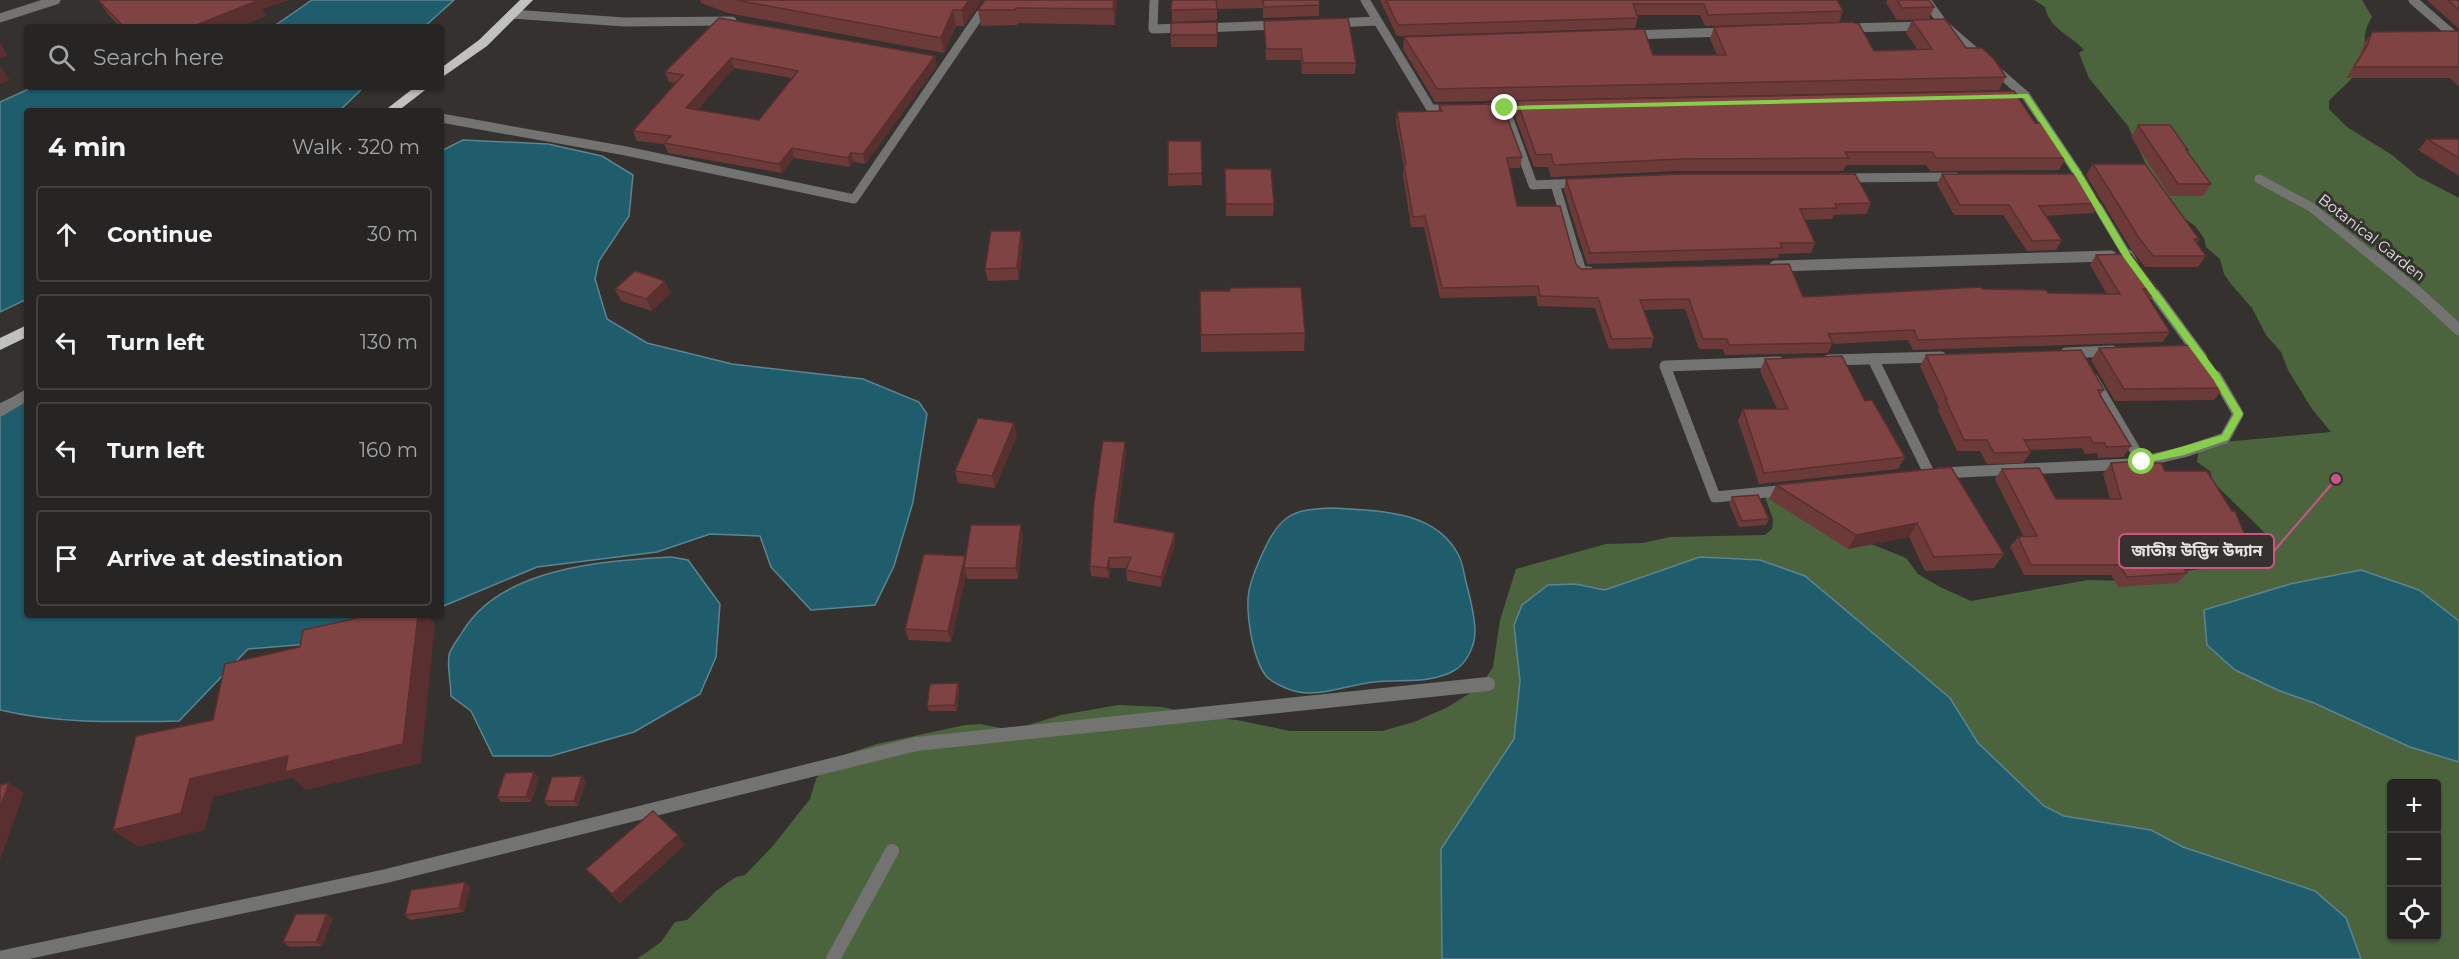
<!DOCTYPE html>
<meta charset="utf-8">
<style>
:root{--surface:#272523;--page:#333130;--text:#f1f3f6;--muted:#a4a5a6;--line:#434241}
body{margin:0;font-family:Montserrat,"Noto Sans Bengali",sans-serif;background:var(--page);color:var(--text)}
.controls{position:absolute;right:18px;bottom:18px;display:grid;overflow:hidden;border-radius:6px;box-shadow:0 2px 4px #0004}
.controls button{width:54px;height:54px;display:grid;place-items:center;padding:0;border:0;border-bottom:2px solid var(--line);background:var(--surface);color:var(--text);font:30px sans-serif}
.stop{position:absolute;width:18px;height:18px;margin:-14px;border:4px solid #87cf4a;border-radius:50%;background:#fff}
.stop.end{background:#87cf4a;border-color:#fff;box-shadow:0 2px 6px #0008}
.list{margin:0;padding:0;list-style:none}
h2{display:flex;justify-content:space-between;align-items:center;height:78px;margin:0;padding:0 24px;font-size:26px}
h2 small{font-size:20px;font-weight:400;color:var(--muted)}
.list li{display:grid;grid-template-columns:39px 1fr auto;gap:18px;align-items:center;box-sizing:border-box;height:96px;margin:0 12px 12px;padding:0 12px;border:2px solid var(--line);border-radius:6px}
.list b{display:block;font-size:22px;white-space:nowrap}
.list em{font-size:20px;font-style:normal;color:var(--muted)}
.icon{flex:none;width:33px;height:33px;fill:none;stroke:currentColor;stroke-width:2;stroke-linecap:round;stroke-linejoin:round}
.map{position:relative;flex:none;width:2459px;height:959px;overflow:hidden}
.search{position:absolute;background:var(--surface);box-shadow:0 2px 4px #0004;left:24px;top:24px;width:420px;height:66px;display:flex;align-items:center;gap:15px;box-sizing:border-box;padding:0 21px;border-radius:6px;color:var(--muted);font-size:22px}
.panel{position:absolute;background:var(--surface);box-shadow:0 2px 4px #0004;left:24px;top:108px;width:420px;height:510px;border-radius:6px}
.map>svg:first-child{display:block}
</style>
<div class="map">
<svg width="2459" height="959" viewBox="0 0 2459 959">
<rect width="100%" height="100%" fill="#34312f"/>
<!-- green -->
<path fill="#4c643e" fill-rule="evenodd" d="M2034 0H2362L2372 17C2359 38 2369 43 2362 62 2355 80 2341 87 2329 101V109L2347 127 2392 155 2417 176 2459 198V959H637L661 942 675 922 687 920 716 891 736 877 745 875 772 847 810 799 816 779 831 759 877 744 965 725 980 724 1012 730 1061 715 1118 705 1163 707 1198 716 1237 720 1290 731H1382L1414 722 1448 707 1481 686 1493 667 1500 620 1516 569 1606 544 1643 543 1670 537 1765 535 1772 529 1773 519 1762 489 1869 543 1906 558 1918 574 1940 587 1971 601 2088 580 2127 581 2161 574 2218 567 2234 564 2261 550 2275 551 2267 535 2213 482 2210 471 2197 462 2199 449 2203 444 2331 432 2312 409 2288 370 2281 352 2266 335 2252 308 2231 284 2224 274 2220 259 2206 247 2204 238 2195 226 2176 212 2148 169 2128 126 2089 78 2079 53 2084 50C2070 34 2050 30 2045 7ZM2392 784H2436V936H2392Z"/>
<!-- water -->
<g fill="#1f5c6c" stroke="#5b8590" stroke-width="1.5">
<path d="M312 0H454L424 27H273Z"/>
<path d="M33 87H364L339 111H27V299L0 312V102Z"/>
<path d="M463 140 548 144 602 156 633 175 629 216 599 261 595 279 607 319 647 343 732 364 863 379 919 402 927 414 913 502 894 566 875 605 811 610 771 567 760 536 710 534 657 552 537 567 441 607V151Z"/>
<path d="M27 391V615H423L321 643 248 649 179 721C120 722 58 724 0 710V404Z"/>
<path d="M1334 508C1379 511 1436 510 1459 556 1463 564 1464 574 1466 582 1470 597 1475 616 1475 632 1475 645 1467 663 1455 670 1432 684 1401 679 1375 682 1349 684 1320 698 1294 691 1287 689 1271 682 1266 676 1253 659 1247 619 1248 598 1249 585 1255 570 1260 559 1279 516 1289 509 1334 508Z"/>
<path d="M671 557 688 560 720 604 716 657 700 694 634 732 551 756H493L471 711 451 696C451 683 447 667 449 655 451 647 459 638 463 631 502 567 604 561 671 557Z"/>
<path d="M1700 557 1760 560 1805 576 1950 698 1978 743 2044 806 2064 816 2151 830 2183 847 2315 891 2346 918 2361 959H1442L1441 849 1514 739 1520 681 1514 625 1522 605 1548 585 1575 584 1605 590Z"/>
<path d="M2361 570 2419 590 2459 621V762L2410 747 2314 703 2280 691 2235 670 2207 645 2204 610 2290 584Z"/>
</g>
<g fill="none" stroke-linecap="round" stroke-linejoin="round">
<!-- pedestrian-far2 -->
<path stroke="#737371" stroke-width="9" d="M2259 179 2311 207 2373 257"/>
<!-- pedestrian-far1 -->
<path stroke="#737371" stroke-width="11" d="M2372 255 2420 294 2459 330"/>
<!-- pedestrian -->
<g stroke="#737371" stroke-width="14">
<path d="M0 958 386 876 916 744 1488 684"/>
<path d="M833 959 892 851"/>
</g>
<!-- minor-far1 -->
<g stroke="#737371" stroke-width="9">
<path d="M1154 0 1153 29 1185 28"/>
<path d="M1365 0 1431 109H1455"/>
<path d="M1926 0 1944 25 2026 96 2080 177 2128 257"/>
<path d="M2413 0 2459 40"/>
<path d="M512 14 624 22 732 21"/>
<path d="M0 18 56 0"/>
<path d="M1334 23 1377 21"/>
<path d="M1203 28 1278 25"/>
<path d="M1846 28 1925 26"/>
<path d="M1630 35 1727 32"/>
<path d="M1487 108 1530 107"/>
<path d="M1505 108 1533 185 1581 183"/>
<path d="M441 118 626 151 854 199 990 0"/>
<path d="M1841 178 1956 177"/>
<path d="M1555 184 1577 257"/>
<path d="M2084 257 2111 256"/>
</g>
<!-- minor -->
<g stroke="#737371" stroke-width="11">
<path d="M1576 255 1581 272H1589"/>
<path d="M2128 255 2134 266"/>
<path d="M1775 266 2111 256"/>
<path d="M2146 282 2202 358"/>
<path d="M2066 353 2112 351"/>
<path d="M1873 359 1929 473"/>
<path d="M1829 360 1941 357"/>
<path d="M1779 362 1665 366 1715 497 1788 490"/>
<path d="M2093 379 2142 462"/>
<path d="M0 411 27 395"/>
<path d="M1940 473 2131 464 2184 452 2225 438 2238 414 2216 376"/>
</g>
<!-- trunk -->
<g fill="#c1c1bd" fill-rule="evenodd">
<path d="M520 0H533L487 46 441 78V68L479 40Z"/>
<path d="M415 87H429L398 111H384Z"/>
<path d="M27 325V337L0 350V338Z"/>
</g>
</g>
<!-- wall -->
<g fill="#6d3a3a" fill-rule="evenodd">
<path d="M98 0H289L262 9 266 16 239 27H120L108 14Z"/>
<path d="M700 0H982L964 26H956L944 53 728 13 701 3Z"/>
<path d="M985 0H1117L1115 25 1018 23 1017 25 981 26 978 10Z"/>
<path d="M1172 0H1319V16L1263 18V8L1217 9V20L1172 22Z"/>
<path d="M1380 0H1837L1843 11 1839 22 1705 26 1700 15H1637L1638 18 1635 28 1397 36Z"/>
<path d="M1887 0H1929L1934 7 1929 19 1897 20 1886 3Z"/>
<path d="M2427 0H2459V29Z"/>
<path d="M719 18 935 56 937 66 865 164 854 162 850 167 794 158 782 173 668 153 664 144 637 141 633 131 676 83 669 82 665 72ZM734 68 792 78 759 120 697 110Z"/>
<path d="M1912 20 1966 48 2006 77 1999 90 1435 102 1403 49 1404 37 1653 55H1717L1710 39 1714 27 1874 51 1918 50 1906 33Z"/>
<path d="M1264 21 1356 63 1355 74H1302L1301 60H1266Z"/>
<path d="M1217 22V47H1171V35Z"/>
<path d="M2459 31V87L2450 78H2346L2359 57 2364 44 2372 32Z"/>
<path d="M1517 101 2035 123 2066 158 2059 170 1930 171 1926 165H1846L1843 171H1677L1551 177 1548 167H1534L1514 114Z"/>
<path d="M1439 105 1522 157 1520 168H1509L1517 206 1581 269 1803 297 1983 289 2048 293 2107 294 2090 265 2096 255 2157 289 2150 300 2170 332 2162 342 1913 350 1908 340 1832 344 1828 353 1725 355 1723 349H1699L1685 309 1644 310 1654 338 1651 348 1609 349 1595 308 1538 306 1536 296 1440 298 1424 227H1411L1403 175 1404 167 1396 122 1397 112 1438 111Z"/>
<path d="M2138 125 2188 150 2187 152 2211 184 2203 196H2170L2131 137Z"/>
<path d="M2427 139H2459V176L2418 150Z"/>
<path d="M1201 141 1202 185 1168 186V174Z"/>
<path d="M2093 164 2199 239 2197 243 2206 256 2198 267H2145L2131 249 2086 175Z"/>
<path d="M1942 174 2100 203 2093 213 2045 216 2062 240 2056 250 2027 251 2003 215H1954L1937 184Z"/>
<path d="M1566 179 1871 203 1866 214 1834 215 1832 219 1804 220 1815 243 1811 253 1779 254 1778 258 1587 264 1564 190Z"/>
<path d="M1225 181 1274 204 1273 216H1226Z"/>
<path d="M1023 243 1019 280 988 281 985 269Z"/>
<path d="M615 289 671 293 652 311 621 301Z"/>
<path d="M1200 291 1305 333 1304 351 1201 352Z"/>
<path d="M2099 348 2224 388 2214 400 2115 401 2091 360Z"/>
<path d="M1926 355 2104 390 2100 395 2131 446 2123 457 2098 458 2097 453 2085 454 2082 448 2030 450 2031 452 2023 463 1987 464 1980 451H1957L1938 410 1939 408 1920 366Z"/>
<path d="M1765 359 1865 401 1905 457 1898 469 1759 484 1738 421 1743 409H1777L1760 371Z"/>
<path d="M1017 435 995 488 958 483 955 471Z"/>
<path d="M1126 453 1117 522 1175 544 1161 587 1127 581 1126 570 1127 568H1110L1109 578 1091 576 1090 566Z"/>
<path d="M2111 463H2141L2165 471 2249 545 2230 564 2183 568 2187 573 2177 583 2118 587 2111 575H2024L2010 547 2018 537H2024L1995 479 2002 469 2056 499H2110L2103 474Z"/>
<path d="M1951 467 2004 554 1994 568 1925 571 1909 537 1848 549 1769 499 1776 485Z"/>
<path d="M1732 497 1769 519 1766 525 1739 527 1729 503Z"/>
<path d="M1023 537 1018 579H967L966 574 951 642 909 640 905 629 966 560Z"/>
<path d="M959 689 957 711H929L927 706Z"/>
<path d="M534 772 539 778 531 802H501L497 797Z"/>
<path d="M586 781 578 806H548L544 801Z"/>
<path d="M685 845 620 903 586 869Z"/>
<path d="M465 882 470 887 464 912 410 920 405 915Z"/>
<path d="M333 918 322 946 290 947 283 942Z"/>
</g>
<!-- shaded-wall -->
<g fill="#592f2f">
<path d="M255 0H289L262 9 266 16 239 27H191Z"/>
<path d="M969 0H982L964 26 962 10Z"/>
<path d="M1114 0H1117L1115 25 1113 9Z"/>
<path d="M953 10 956 26 944 53 941 38Z"/>
<path d="M0 42 7 56 0 58Z"/>
<path d="M935 56 937 66 865 164 863 154Z"/>
<path d="M731 58 734 68 690 117 686 108Z"/>
<path d="M0 66 10 80 0 84Z"/>
<path d="M792 148 794 158 782 173 779 164Z"/>
<path d="M851 153 854 162 850 167 848 158Z"/>
<path d="M1021 231 1023 243 1019 280 1017 268Z"/>
<path d="M665 281 671 293 652 311 646 299Z"/>
<path d="M1014 423 1017 435 995 488 992 476Z"/>
<path d="M1125 442 1126 453 1115 532 1114 522Z"/>
<path d="M1917 523 1909 537 1848 549 1856 535Z"/>
<path d="M1021 525 1023 537 1018 579 1016 568Z"/>
<path d="M1175 533V544L1161 587V577Z"/>
<path d="M965 556 967 567 964 568 966 574 951 642 948 631Z"/>
<path d="M1109 558 1110 568 1109 578 1107 568Z"/>
<path d="M418 615H427L435 624 421 763 306 790 292 778 213 797 205 830 138 847 113 830 190 779 288 756Z"/>
<path d="M958 683 959 689 957 711 955 705Z"/>
<path d="M534 772 539 778 531 802 526 797Z"/>
<path d="M582 776 586 781 578 806 574 801Z"/>
<path d="M9 783 24 793 0 860V808Z"/>
<path d="M678 835 685 845 620 903 612 894Z"/>
<path d="M465 882 470 887 464 912 459 908Z"/>
<path d="M327 914 333 918 322 946 316 942Z"/>
</g>
<!-- building -->
<g fill="#7f4343" stroke="#592f2f" stroke-width="1.5" fill-rule="evenodd">
<path d="M98 0H256L257 1 191 27H165L163 26 160 27H124Z"/>
<path d="M736 0H969L962 10H953L941 38Z"/>
<path d="M985 0H1114L1113 9 1016 8 1015 10H978Z"/>
<path d="M1172 0H1216L1217 9 1171 10Z"/>
<path d="M1263 0H1319L1320 5 1264 7Z"/>
<path d="M1386 0H1837L1843 11 1708 15 1704 4H1633L1638 18 1398 25Z"/>
<path d="M1897 0H1929L1934 7 1902 8Z"/>
<path d="M2448 0H2459V10Z"/>
<path d="M719 18 935 56 863 154 851 153 848 158 792 148 779 164 664 143 671 136 633 131 683 75 665 72ZM731 58 798 71 759 120 686 108Z"/>
<path d="M1348 18 1356 63H1303L1301 49H1266L1264 21Z"/>
<path d="M1945 19 1966 48H1982L1994 59 2006 77 1437 89 1404 37 1644 29 1653 55H1726L1714 27 1851 22 1859 24 1874 51 1932 49 1912 20Z"/>
<path d="M1217 22V35H1171V23Z"/>
<path d="M2459 31V67H2354L2367 46 2372 32Z"/>
<path d="M2014 91 2035 123H2044L2066 158H1936L1932 152H1845L1849 158 1681 159 1554 165 1551 154 1536 155 1517 101Z"/>
<path d="M1502 104 1522 157 1507 158 1517 206H1560L1576 264 1581 269 1789 264 1803 297 1981 287 1983 289 2046 290 2048 293 2109 294H2120L2096 255 2131 254 2157 289H2143L2170 332 1918 340 1914 330 1828 334 1833 343 1729 345 1727 339H1703L1689 299 1640 300 1654 338 1612 339 1598 298 1540 296 1538 286 1442 288 1425 216 1413 217 1404 165H1406L1397 112 1442 111 1439 105Z"/>
<path d="M2138 125H2170L2188 150H2186L2211 184H2178Z"/>
<path d="M2427 139H2459V158Z"/>
<path d="M1168 141H1201L1202 173 1168 174Z"/>
<path d="M2093 164H2145L2199 239H2194L2206 256H2153L2139 238Z"/>
<path d="M1225 169H1271L1274 204H1226Z"/>
<path d="M1681 174H1855L1871 203 1835 204 1837 208 1800 209 1815 243H1780L1782 248 1590 253 1566 179Z"/>
<path d="M1942 174H2082L2100 203 2039 206 2062 240 2032 241 2009 205H1960Z"/>
<path d="M991 231H1021L1017 268 985 269Z"/>
<path d="M635 271 665 281 646 299 615 289Z"/>
<path d="M1301 287 1305 333 1201 335 1200 291H1230V288Z"/>
<path d="M2196 345 2224 388 2124 389 2099 348Z"/>
<path d="M2081 350 2104 390H2098L2100 395 2131 446 2106 447 2105 443H2093L2090 437 2024 440 2031 452 1994 453 1987 440H1964L1945 399H1947L1926 355Z"/>
<path d="M1842 356 1865 401 1872 400 1905 457 1764 473 1743 409H1788L1765 359Z"/>
<path d="M978 418 1014 423 992 476 955 471Z"/>
<path d="M1103 441 1125 442 1114 522 1175 533 1161 577 1126 570 1131 557 1109 558 1107 568 1090 566 1094 502Z"/>
<path d="M2140 461 2141 463H2161L2165 471H2207L2232 511H2235L2249 545 2235 546 2240 554 2177 559 2187 573 2127 577 2119 565H2031L2018 537 2037 536 2002 469 2039 468 2056 499H2121L2111 463Z"/>
<path d="M1951 467 2004 554 1934 557 1917 523 1856 535 1776 485Z"/>
<path d="M1758 495 1769 519 1742 521 1732 497Z"/>
<path d="M971 525H1021L1016 568H964Z"/>
<path d="M924 554 965 556 948 631 905 629Z"/>
<path d="M371 615H418L403 744 285 772 288 756 190 779 181 813 113 830 136 736 213 720 225 664 300 647 303 630Z"/>
<path d="M958 683 955 705 927 706 930 684Z"/>
<path d="M534 772 526 797H497L505 773Z"/>
<path d="M582 776 574 801H544L552 777Z"/>
<path d="M9 783 0 808V785Z"/>
<path d="M653 811 678 835 612 894 586 869Z"/>
<path d="M465 882 459 908 405 915 411 890Z"/>
<path d="M296 914H327L316 942H283Z"/>
</g>
<!-- route -->
<path fill="#87cf4a" d="M2028 94 2084 177 2130 254 2219 374 2242 412 2243 414 2228 440 2184 455 2139 464V459L2222 435 2234 414 2213 379 2124 258 2076 177 2024 98 1505 110 1501 108 1505 106Z"/>
<g text-anchor="middle" dominant-baseline="central" stroke-width="6" stroke-linejoin="round" paint-order="stroke">
<!-- street labels -->
<g font-size="15" fill="#e6e4e3" stroke="#34312f">
<text transform="translate(2372 237) rotate(38)">Botanical Garden</text>
</g>
</g>
<!-- callouts -->
<path fill="none" stroke="#cd5584" stroke-width="2" d="M2336 479L2274 551"/>
<circle fill="#cd5584" stroke="#34312f" stroke-width="2" cx="2336" cy="479" r="6"/>
<rect fill="#34312f" stroke="#cd5584" stroke-width="2" x="2119" y="534" width="155" height="34" rx="6"/>
<g font-size="16" text-anchor="middle" font-weight="bold" fill="#e6e4e3">
<text x="2197" y="556">জাতীয় উদ্ভিদ উদ্যান</text>
</g>
</svg>
<div class="controls">
<button>+</button>
<button>−</button>
<button><svg class="icon" aria-label="locate" viewBox="0 0 24 24"><circle cx="12" cy="12" r="6"/><path d="M12 2v4M12 18v4M2 12h4M18 12h4"/></svg></button>
</div>
<div class="stop" style="left:2142px;top:462px"></div>
<div class="stop end" style="left:1505px;top:108px"></div>
<div class="search"><svg class="icon" aria-label="search" viewBox="0 0 24 24"><circle cx="10" cy="10" r="6"/><path d="M15 15l6 6"/></svg>Search here</div>
<section class="panel">
<h2>4 min<small>Walk · 320 m</small></h2>
<ul class="list">
<li><svg class="icon" aria-label="ahead" viewBox="0 0 24 24"><path d="M12 20V5M6 11l6-6 6 6"/></svg><div><b>Continue</b></div><em>30 m</em></li>
<li><svg class="icon" aria-label="left" viewBox="0 0 24 24"><path d="M17 20v-9H6M10 6l-5 5 5 5"/></svg><div><b>Turn left</b></div><em>130 m</em></li>
<li><svg class="icon" aria-label="left" viewBox="0 0 24 24"><path d="M17 20v-9H6M10 6l-5 5 5 5"/></svg><div><b>Turn left</b></div><em>160 m</em></li>
<li><svg class="icon" aria-label="arrive" viewBox="0 0 24 24"><path d="M6 21V4h12l-3 4 3 4H6"/></svg><div><b>Arrive at destination</b></div></li>
</ul>
</section>
</div>
